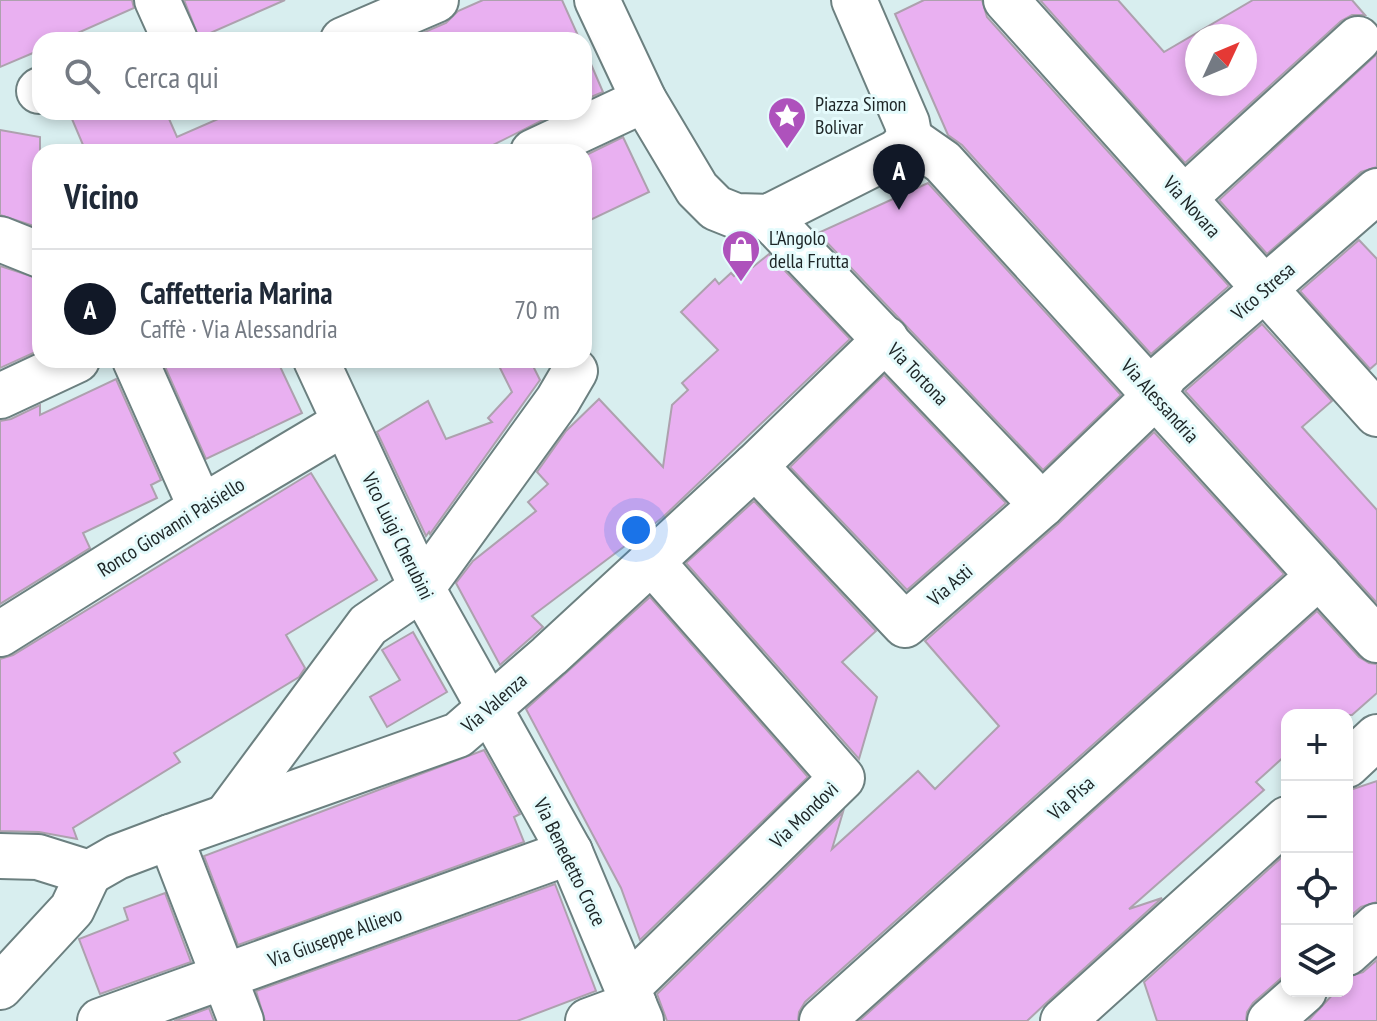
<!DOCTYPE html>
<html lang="it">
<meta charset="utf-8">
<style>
:root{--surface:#fff;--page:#f2f2f3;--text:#1f2937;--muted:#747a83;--line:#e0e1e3;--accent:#111827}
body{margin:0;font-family:"PT Sans Narrow",sans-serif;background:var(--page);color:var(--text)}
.controls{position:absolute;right:24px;bottom:24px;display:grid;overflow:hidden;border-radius:16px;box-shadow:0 4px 12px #0003}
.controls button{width:72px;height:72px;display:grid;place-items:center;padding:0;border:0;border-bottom:2px solid var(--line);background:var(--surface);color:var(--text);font:40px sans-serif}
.compass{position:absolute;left:1185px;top:24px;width:72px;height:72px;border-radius:50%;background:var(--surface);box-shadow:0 4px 12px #0003;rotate:46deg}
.you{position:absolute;left:636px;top:530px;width:28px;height:28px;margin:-20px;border:6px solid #fff;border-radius:50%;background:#1a73e8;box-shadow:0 0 0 12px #1a73e833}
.badge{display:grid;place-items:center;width:52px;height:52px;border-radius:50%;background:var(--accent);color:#fff;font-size:26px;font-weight:700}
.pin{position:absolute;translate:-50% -66px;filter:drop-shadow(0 2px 4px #0008)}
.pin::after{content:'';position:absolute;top:42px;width:28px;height:24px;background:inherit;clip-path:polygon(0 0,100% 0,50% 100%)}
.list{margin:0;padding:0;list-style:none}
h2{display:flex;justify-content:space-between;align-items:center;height:104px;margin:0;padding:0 32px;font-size:34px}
h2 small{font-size:26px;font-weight:400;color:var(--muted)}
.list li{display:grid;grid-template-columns:52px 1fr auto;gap:24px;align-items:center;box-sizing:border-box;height:120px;padding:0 32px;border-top:2px solid var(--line)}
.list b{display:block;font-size:30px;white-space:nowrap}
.list p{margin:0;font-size:26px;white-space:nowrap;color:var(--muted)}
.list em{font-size:26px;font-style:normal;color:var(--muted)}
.icon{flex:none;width:44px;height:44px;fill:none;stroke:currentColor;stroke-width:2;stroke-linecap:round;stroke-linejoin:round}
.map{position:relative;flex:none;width:1377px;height:1021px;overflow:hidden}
.search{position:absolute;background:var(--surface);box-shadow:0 4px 12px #0003;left:32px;top:32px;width:560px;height:88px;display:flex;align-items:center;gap:20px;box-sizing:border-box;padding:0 28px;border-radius:24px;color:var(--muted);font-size:30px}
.panel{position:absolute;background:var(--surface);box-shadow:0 4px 12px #0003;left:32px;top:144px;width:560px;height:224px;border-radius:24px}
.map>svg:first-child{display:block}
</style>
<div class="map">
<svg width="1377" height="1021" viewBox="0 0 1377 1021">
<rect width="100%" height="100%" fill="#d8eeef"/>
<!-- building -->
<g fill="#e9b0f1" stroke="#ada1ae" stroke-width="2" fill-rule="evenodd">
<path d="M0 0H132L134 8 62 40H40V50L0 67Z"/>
<path d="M184 0H285L199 38Z"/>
<path d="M483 0H562L580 40H406L446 23 458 11Z"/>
<path d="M924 0H982L987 17 1229 286 1151 354 962 145 948 135 895 14Z"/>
<path d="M1040 0H1118L1164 52 1253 0H1352L1365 15H1352L1341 21 1185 163ZM1197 36H1245V84H1197Z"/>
<path d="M584 48 603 92 584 100Z"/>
<path d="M1377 54V167L1361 172 1267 254 1219 200Z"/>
<path d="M69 112H166L177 137 234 112H559L479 152H86Z"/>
<path d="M0 130 40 137V228L0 215Z"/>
<path d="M623 137 649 192 584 223V156Z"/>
<path d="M928 183 1121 395 1043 470 818 233Z"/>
<path d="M1359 240 1377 259V363L1370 369 1300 291Z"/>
<path d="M769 254 850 339 662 518 532 616 543 627 500 665 456 583 473 561 536 511 528 502 548 484 537 472 566 431 599 399 663 467 672 405 688 390 682 383 718 350 681 312 715 279 719 284 731 273 734 276 748 262 753 267Z"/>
<path d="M0 266 40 279V350L0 368Z"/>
<path d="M1262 324 1332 401 1302 427 1377 510V603L1185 391Z"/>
<path d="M162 360H277L302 413 206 459Z"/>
<path d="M496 360H530L540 380 430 534 429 532 426 536 377 432 428 401 446 439 492 422 488 418 512 392Z"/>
<path d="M884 375 1006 503 907 590 790 467Z"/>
<path d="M116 379 161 480 151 485 157 498 83 533 90 548 0 604V421L11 419 40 405V415Z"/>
<path d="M1154 432 1284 574 805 1002 799 1012 798 1021H667L657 994 843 812 832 849 918 771 935 789 999 726 925 641 1058 524Z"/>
<path d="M311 473 377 580 286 635 305 668 299 677 174 753 180 762 73 828 77 839 39 832 0 831V659L13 655Z"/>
<path d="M754 501 876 631 842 662 877 697 859 759 686 563Z"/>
<path d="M650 597 808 777 640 940 621 888 526 709Z"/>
<path d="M1317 611 1359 657 1369 663 1377 664V693L1352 715H1287V754L1256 782 1264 790 1129 909 1162 898 1044 1005 1027 1021H859Z"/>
<path d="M413 632 447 692 387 727 370 697 400 680 382 650Z"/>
<path d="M484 750 520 814 514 817 524 842 238 945 204 856Z"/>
<path d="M1377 781V902L1361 907 1347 919V791Z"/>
<path d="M1287 856V973L1253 1003 1247 1012 1246 1021H1157L1144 982 1281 858Z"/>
<path d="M555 884 596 991 517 1021H265L256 991Z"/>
<path d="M165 893 191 962 100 994 79 939 128 920 124 908Z"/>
<path d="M1377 960V1021H1308L1336 991H1347V977L1363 972Z"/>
<path d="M209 1008 214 1021H174Z"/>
</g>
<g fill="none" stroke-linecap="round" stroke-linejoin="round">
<defs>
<g id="minor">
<path d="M157 0 175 40"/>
<path d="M597 0 644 100 697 189 716 208 736 216 768 217 897 152 910 139 907 123 854 0"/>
<path d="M1006 0 1377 414"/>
<path d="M343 40 436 0"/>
<path d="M39 91 40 90"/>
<path d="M910 139 943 162 1377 640"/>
<path d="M533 152 644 100"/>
<path d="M1184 198 1358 39"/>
<path d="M768 217 1042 505"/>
<path d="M0 239 40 255"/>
<path d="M135 360 201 508"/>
<path d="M316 360 422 588 570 852 641 1021"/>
<path d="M0 396 77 360"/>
<path d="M755 466 905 625 1042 505 1145 406 1166 374 1377 191"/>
<path d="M0 634 201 508 344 423"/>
<path d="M1347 765 1377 737"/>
<path d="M226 817 368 625 422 588 558 400 575 371"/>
<path d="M170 837 241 1021"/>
<path d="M0 856 38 857 89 873 117 857 170 837 458 735 549 656 755 466 886 339"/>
<path d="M1347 953 1377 926"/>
<path d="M0 987 72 909 89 873"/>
<path d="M628 987 842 778 651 561"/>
<path d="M100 1021 570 852"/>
<path d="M588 1021 634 1004"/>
<path d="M822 1021 1319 576"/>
<path d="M1063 1021 1287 819"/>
<path d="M1270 1021 1304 991"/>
</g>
</defs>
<!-- minor casing -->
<use href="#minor" stroke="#6c8080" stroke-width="48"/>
<!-- minor -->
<use href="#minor" stroke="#fff" stroke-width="44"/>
</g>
<!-- icons -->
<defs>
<symbol id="sight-pin" viewBox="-11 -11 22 30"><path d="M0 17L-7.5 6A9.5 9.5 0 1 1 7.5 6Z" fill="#ae52bc" stroke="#e5fbfc"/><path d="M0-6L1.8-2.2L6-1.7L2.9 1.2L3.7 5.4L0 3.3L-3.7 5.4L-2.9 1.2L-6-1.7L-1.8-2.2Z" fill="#fff"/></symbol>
<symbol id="shop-pin" viewBox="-11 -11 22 30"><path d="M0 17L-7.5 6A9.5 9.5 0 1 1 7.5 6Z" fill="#ae52bc" stroke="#e5fbfc"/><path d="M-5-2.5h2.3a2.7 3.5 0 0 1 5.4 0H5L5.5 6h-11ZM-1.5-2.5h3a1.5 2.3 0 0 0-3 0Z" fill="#fff"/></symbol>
</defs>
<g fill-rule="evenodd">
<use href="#sight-pin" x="765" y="94" width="44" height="60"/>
<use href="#shop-pin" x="719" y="227" width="44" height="60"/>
</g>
<g text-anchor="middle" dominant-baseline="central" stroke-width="6" stroke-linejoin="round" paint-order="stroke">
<!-- poi labels -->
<g font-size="20" fill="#1d2526" stroke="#e5fbfc" text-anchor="start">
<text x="815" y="104">Piazza Simon<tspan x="815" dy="23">Bolivar</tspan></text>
<text x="769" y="238">L'Angolo<tspan x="769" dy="23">della Frutta</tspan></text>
</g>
<!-- street labels -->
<g font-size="20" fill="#1d2526" stroke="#e5fbfc">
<text transform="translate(1192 207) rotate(48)">Via Novara</text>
<text transform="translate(1263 291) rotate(-41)">Vico Stresa</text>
<text transform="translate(918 374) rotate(46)">Via Tortona</text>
<text transform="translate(1160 401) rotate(48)">Via Alessandria</text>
<text transform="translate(171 527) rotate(-32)">Ronco Giovanni Paisiello</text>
<text transform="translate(398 536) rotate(64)">Vico Luigi Cherubini</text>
<text transform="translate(950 585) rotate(-41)">Via Asti</text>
<text transform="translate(494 703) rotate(-41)">Via Valenza</text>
<text transform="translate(1071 798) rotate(-42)">Via Pisa</text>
<text transform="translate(804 815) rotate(-44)">Via Mondovì</text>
<text transform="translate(570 862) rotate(64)">Via Benedetto Croce</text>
<text transform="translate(335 937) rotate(-20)">Via Giuseppe Allievo</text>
</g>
</g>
</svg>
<div class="controls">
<button>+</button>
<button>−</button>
<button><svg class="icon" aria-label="locate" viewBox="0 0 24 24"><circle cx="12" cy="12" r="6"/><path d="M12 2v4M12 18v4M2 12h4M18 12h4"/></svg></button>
<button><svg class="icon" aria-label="layers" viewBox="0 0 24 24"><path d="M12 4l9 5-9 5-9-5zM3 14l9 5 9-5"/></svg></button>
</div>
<svg class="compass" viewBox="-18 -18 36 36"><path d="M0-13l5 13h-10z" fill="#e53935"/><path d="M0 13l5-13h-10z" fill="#747a83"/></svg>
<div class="you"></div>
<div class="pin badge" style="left:899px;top:210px">A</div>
<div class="search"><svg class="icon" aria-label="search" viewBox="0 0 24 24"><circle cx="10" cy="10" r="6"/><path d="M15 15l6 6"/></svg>Cerca qui</div>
<section class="panel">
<h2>Vicino<small></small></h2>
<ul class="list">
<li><span class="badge">A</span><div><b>Caffetteria Marina</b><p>Caffè · Via Alessandria</p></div><em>70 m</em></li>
</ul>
</section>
</div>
